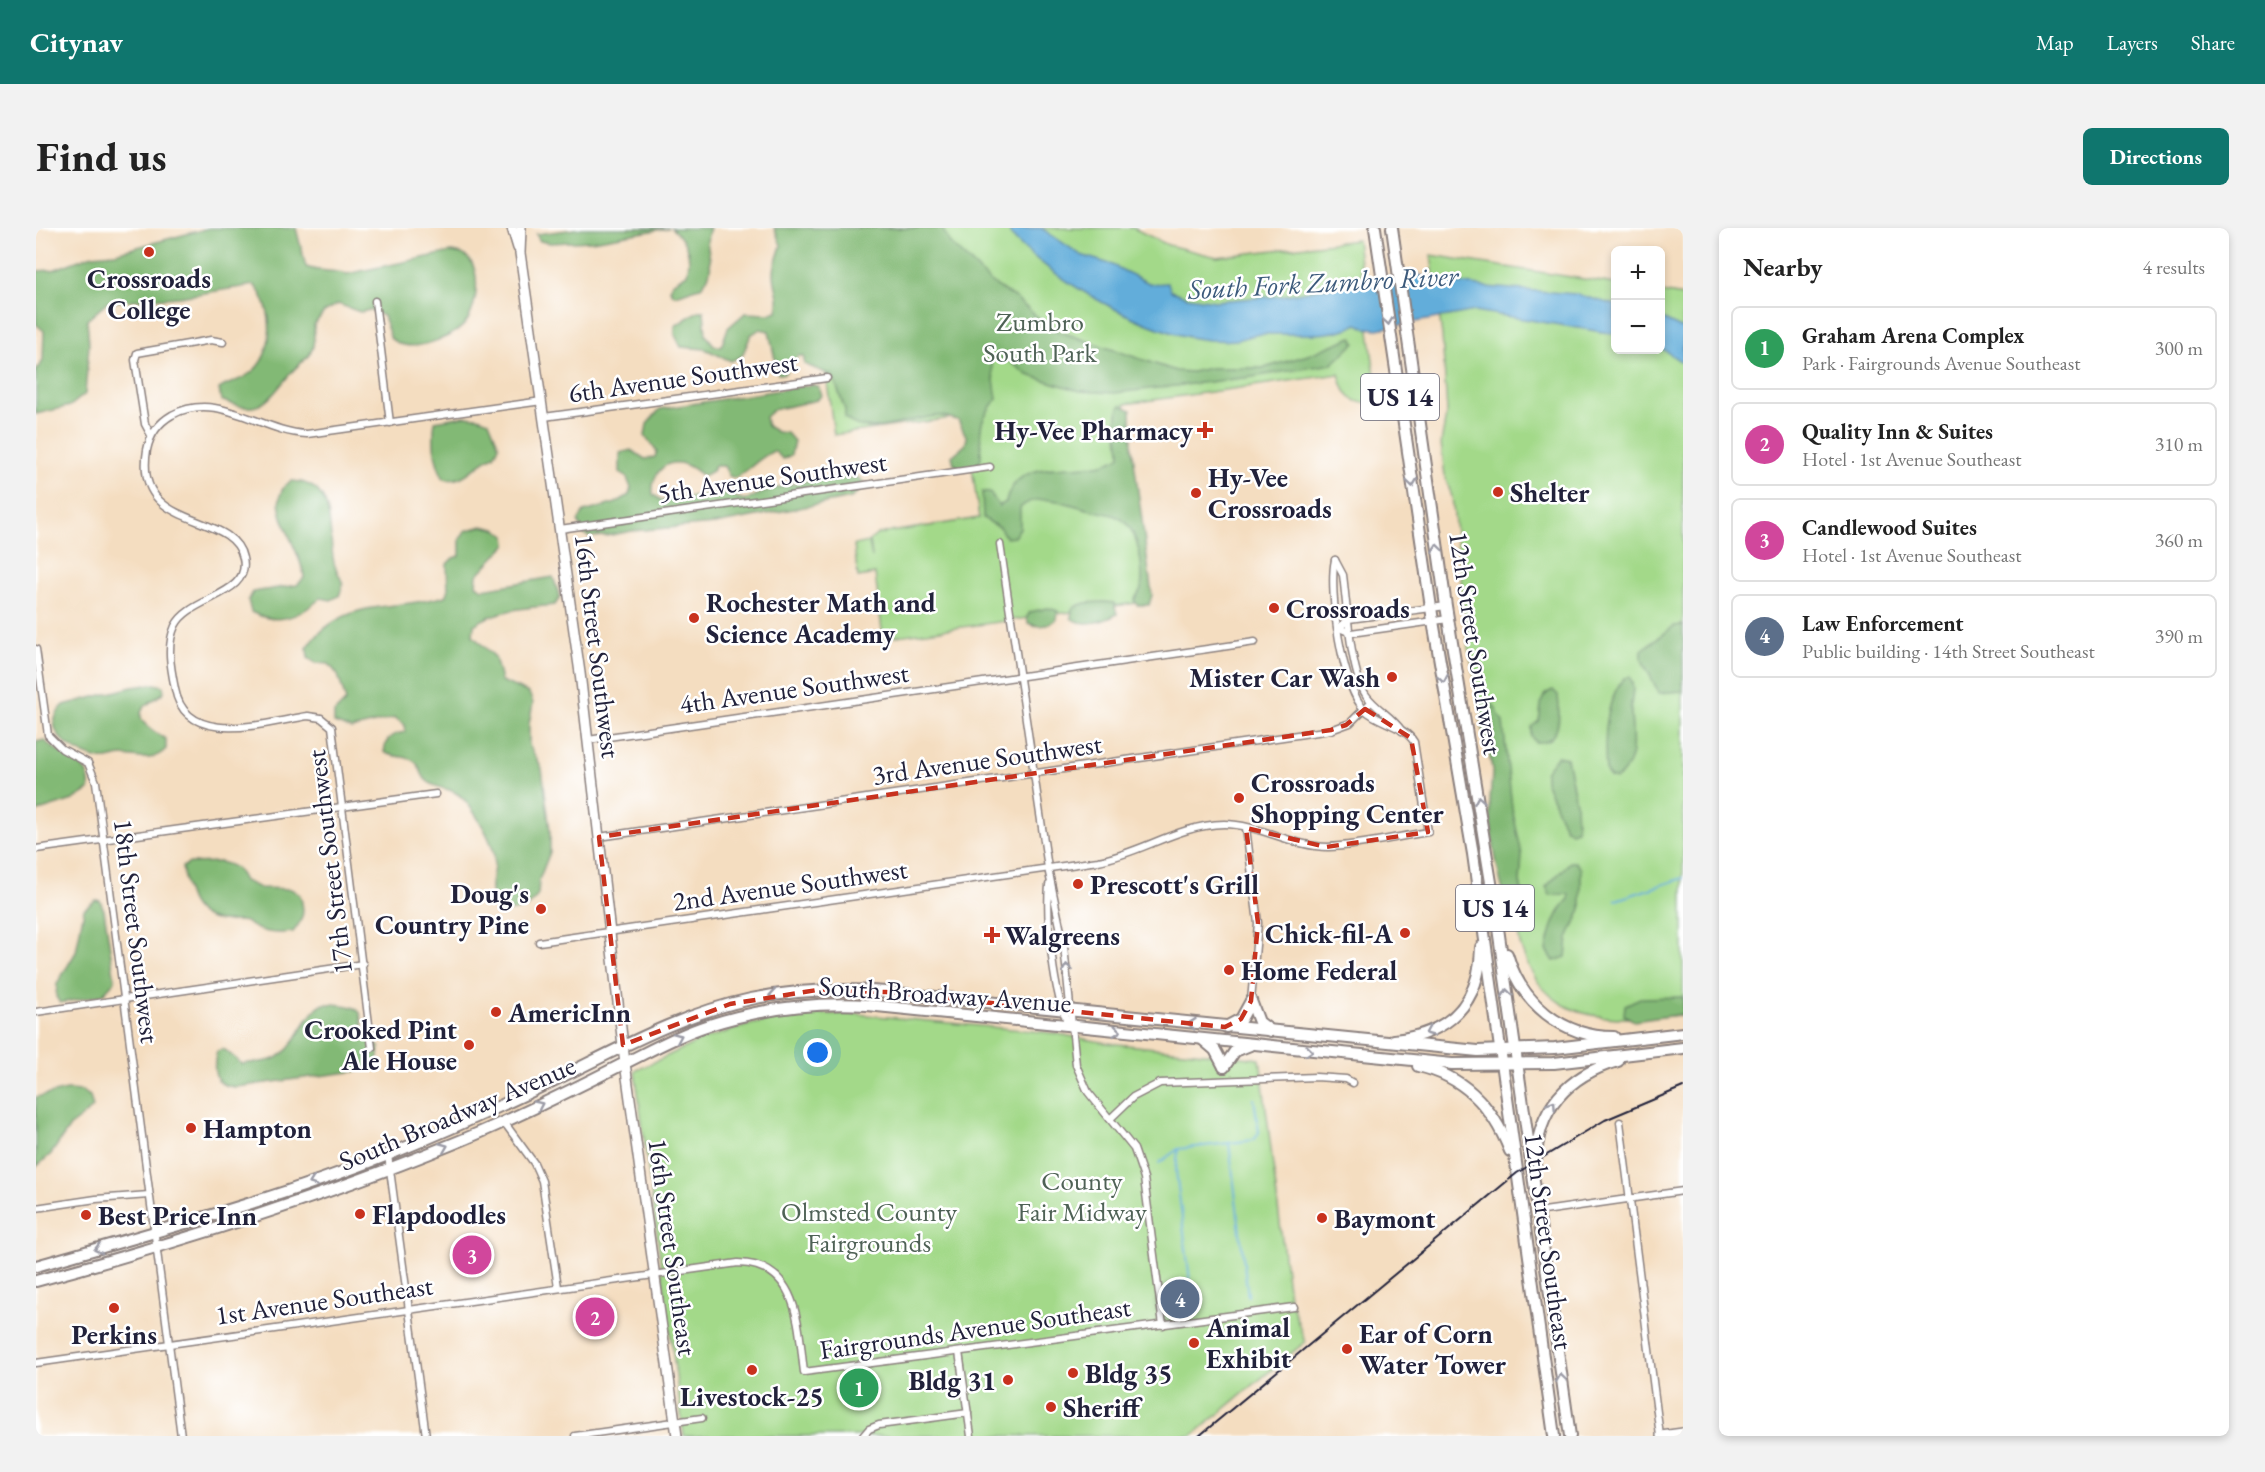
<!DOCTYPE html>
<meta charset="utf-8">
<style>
:root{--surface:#fff;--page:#f2f2f2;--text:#222;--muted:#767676;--line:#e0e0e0;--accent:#0f766e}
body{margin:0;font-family:"EB Garamond",serif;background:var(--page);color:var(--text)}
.controls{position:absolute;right:18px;top:18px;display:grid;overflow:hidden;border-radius:9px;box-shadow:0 3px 9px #0003}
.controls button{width:54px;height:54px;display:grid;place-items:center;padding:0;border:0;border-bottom:2px solid var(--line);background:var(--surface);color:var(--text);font:30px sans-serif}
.you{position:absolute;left:782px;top:825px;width:21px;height:21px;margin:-15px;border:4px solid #fff;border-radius:50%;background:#1a73e8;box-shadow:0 0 0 9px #1a73e833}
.badge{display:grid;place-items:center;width:39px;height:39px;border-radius:50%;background:var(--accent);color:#fff;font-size:20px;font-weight:700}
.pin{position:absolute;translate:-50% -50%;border:3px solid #fff;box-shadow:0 2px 6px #0006}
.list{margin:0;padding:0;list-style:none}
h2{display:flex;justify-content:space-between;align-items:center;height:78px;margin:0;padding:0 24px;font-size:26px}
h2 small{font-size:20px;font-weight:400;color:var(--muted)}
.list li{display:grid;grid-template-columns:39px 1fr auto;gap:18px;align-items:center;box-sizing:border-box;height:84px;margin:0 12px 12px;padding:0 12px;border:2px solid var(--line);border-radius:9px}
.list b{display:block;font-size:22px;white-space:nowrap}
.list p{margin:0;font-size:20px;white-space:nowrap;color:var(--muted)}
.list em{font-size:20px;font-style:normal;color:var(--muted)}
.map{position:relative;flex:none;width:1647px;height:1208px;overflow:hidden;border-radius:9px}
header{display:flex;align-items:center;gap:36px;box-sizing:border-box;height:84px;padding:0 30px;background:var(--accent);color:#fff}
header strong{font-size:28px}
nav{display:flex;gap:33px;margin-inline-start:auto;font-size:21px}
.intro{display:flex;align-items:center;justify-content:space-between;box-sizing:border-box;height:144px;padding:0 36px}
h1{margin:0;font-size:42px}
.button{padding:15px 27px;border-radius:9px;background:var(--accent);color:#fff;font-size:21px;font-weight:700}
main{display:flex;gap:36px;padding:0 36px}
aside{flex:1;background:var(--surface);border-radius:9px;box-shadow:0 3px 9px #0003}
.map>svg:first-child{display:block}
</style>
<header>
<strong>Citynav</strong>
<nav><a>Map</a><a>Layers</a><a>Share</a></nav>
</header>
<div class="intro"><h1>Find us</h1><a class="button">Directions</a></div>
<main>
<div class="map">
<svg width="1647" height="1208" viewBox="0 0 1647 1208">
<rect width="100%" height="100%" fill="#fff"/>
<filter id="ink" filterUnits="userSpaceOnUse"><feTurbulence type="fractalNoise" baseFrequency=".0167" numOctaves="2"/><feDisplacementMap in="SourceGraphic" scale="12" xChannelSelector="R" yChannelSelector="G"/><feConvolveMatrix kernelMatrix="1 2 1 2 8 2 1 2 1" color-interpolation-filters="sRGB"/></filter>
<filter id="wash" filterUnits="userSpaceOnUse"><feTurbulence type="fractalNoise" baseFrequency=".008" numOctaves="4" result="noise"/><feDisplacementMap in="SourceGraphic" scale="24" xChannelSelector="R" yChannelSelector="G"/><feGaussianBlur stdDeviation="1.35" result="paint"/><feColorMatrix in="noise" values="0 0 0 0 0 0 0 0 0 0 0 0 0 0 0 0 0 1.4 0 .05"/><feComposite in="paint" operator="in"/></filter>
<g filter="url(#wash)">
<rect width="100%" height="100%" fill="#f4ddc0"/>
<!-- green -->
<g fill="#a3d989" stroke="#627e62" stroke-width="1.5">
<path d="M771 0H1097L1132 17 1181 29 1321 12 1343 178C1316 173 1310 174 1303 146L1089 176 1114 373 847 410 839 346 822 349 818 317 833 314 836 330 834 312 842 306 943 290 929 188 798 207Z"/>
<path d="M1395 27 1579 56 1580 122H1624L1625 64 1647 68V787C1575 793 1509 800 1484 716L1452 513 1432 416 1416 269 1409 248 1405 215 1411 183 1406 107Z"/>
<path d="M769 786H820L1017 805 1071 815 1224 831 1253 1069 1269 1114 1156 1208H648L599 843 665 812 716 796Z"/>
</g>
<!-- forest -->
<g fill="#82b975" stroke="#526e58" stroke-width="1.5">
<path d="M173 0H260L270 39C284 44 297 42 311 46L415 24C419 25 425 25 428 27 447 39 441 78 431 93 421 108 385 121 368 117 364 117 359 113 355 111L347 88 335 82 324 84 302 76 288 84 278 97C279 132 273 124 253 147 230 175 223 189 185 172L183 161C193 154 204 153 213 146 240 128 239 79 218 57L143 69 72 74 51 92 53 117 49 166 34 178 0 186V143L7 133 8 103 0 96V43L17 42 56 27 79 25Z"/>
<path d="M547 0H633L556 13 514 15 504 13 500 6Z"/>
<path d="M635 0H674C664 21 686 36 665 59 655 60 648 66 638 67L634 62 636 55 651 46C656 26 651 13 635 0Z"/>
<path d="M738 0H906L914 15 956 55 978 69 1016 101 1140 143 1156 144 1174 140H1228L1272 127 1316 109 1319 115 1296 136 1216 149 1079 165 1044 163 992 147 970 131 958 130 955 132 961 171C940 195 945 201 945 231L940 239 926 241 918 236 916 228 929 217 931 210 922 192C916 191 910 188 904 188 874 188 833 213 809 190V182L797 148 768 136V128H762L748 146H742L733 103 724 101 715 107 706 128 695 133 669 121 645 119 639 107V98L662 83H668L670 107 678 117 685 119 692 100 709 85 733 86 741 83C745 66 738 61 738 45 738 35 743 27 745 17Z"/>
<path d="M775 157 782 158 786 167 781 172 737 182 729 189 731 198 741 204 751 205 758 213 755 227 747 231 738 223C723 229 714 242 699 250L693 248 688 238H679L676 243 667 248C662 245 656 239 650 237 630 229 615 246 617 266L625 272H637L683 264 709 272 736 261 769 253 821 249 827 254 823 263 815 270 679 296 596 303 570 308 553 309 546 305 542 293 548 284 580 275 593 267 595 260 591 250 584 244V225L595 222 609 231 619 229 621 223 609 208 611 196 624 181Z"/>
<path d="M1085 177 1095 182 1096 218 1116 367 1113 377H1101L1098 372C1101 367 1104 364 1105 360 1108 341 1103 308 1089 294 1080 286 1070 286 1059 283 1038 279 1003 261 984 280V300L978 309 970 310 964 300 947 290 946 264 954 265 963 278 970 274C982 220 1055 252 1084 228 1085 214 1075 188 1085 177Z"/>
<path d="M428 188 442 189 453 193 463 218 458 228C440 235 428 256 408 251 398 234 396 212 399 193Z"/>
<path d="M255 253C302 254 291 303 298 335 300 343 305 349 307 357L303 368 295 372 285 370C263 389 243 398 215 384L212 372 217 364 261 357 268 350C267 322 223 272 255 253Z"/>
<path d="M446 298 460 301 470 308 471 316 441 347 440 357 447 361 517 349 524 369 519 377C492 380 461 381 438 397L437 408 459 429 465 453 493 465 497 475 493 496V517L506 541 514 602V624L503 652 502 667 493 678 479 683H467C444 659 461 653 458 627 456 611 434 573 420 565 410 559 399 561 390 552 384 546 385 535 374 531 365 527 358 530 348 524 350 510 355 506 369 504V497L359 490 315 501 298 495V485L310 473 302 447 293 436 280 435 272 430 271 420C307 368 357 384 409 368L412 363 411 336 417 330 424 328V311L429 303Z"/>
<path d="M1068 374 1078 375 1081 386C1069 393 1047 400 1035 390L1036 381C1046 373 1057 375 1068 374Z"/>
<path d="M1012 380 1022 383 1021 391C1013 398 1002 400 992 395L991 389 994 384Z"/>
<path d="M1647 397V463L1623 465 1606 432V422L1638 398Z"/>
<path d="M1594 449C1599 459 1596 467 1595 477 1594 503 1605 533 1580 551L1574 549 1570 544C1568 513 1568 474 1588 450Z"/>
<path d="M119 456 127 458 128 464C123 469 117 471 112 476 92 491 119 504 130 511V521C116 535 105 529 87 528 79 528 71 533 64 531 40 527 0 503 28 477L96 459Z"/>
<path d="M1517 462 1522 467C1524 486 1526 516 1499 514L1495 508V499L1503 493C1506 479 1502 467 1517 462Z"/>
<path d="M1449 471H1454L1467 494 1476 580 1486 627 1484 654 1491 689 1486 700 1477 697C1465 662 1454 613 1454 575 1454 565 1456 554 1456 543 1455 521 1438 492 1449 471Z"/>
<path d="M8 512C26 531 57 532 53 562L37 572 0 584V514Z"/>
<path d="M1521 528 1531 530 1540 575 1541 602 1535 604 1529 600 1509 553V544Z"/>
<path d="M184 634C197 637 202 640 208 653L224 660 255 661 264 667C269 683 268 691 257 704 241 706 222 705 210 694 201 692 194 694 185 693 154 690 150 664 146 639L154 635Z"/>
<path d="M1534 634H1539L1545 641V681L1532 710 1530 729 1518 733 1511 722C1514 704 1520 684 1533 671V666L1514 667 1510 659Z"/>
<path d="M60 672 64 673 68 682 79 753 66 767 24 775 20 769 21 756 40 724 48 681Z"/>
<path d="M1647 769V786L1598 793 1588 787 1589 777 1604 770Z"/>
<path d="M288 776C349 776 309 797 343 819 345 832 341 836 329 842L200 859C177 858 176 843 181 823L188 821 206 836C216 834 226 835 235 832 262 824 264 788 288 776Z"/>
<path d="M31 862 46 863 54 868 57 880 35 897 15 926 0 939V869Z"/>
</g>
<!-- water -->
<g fill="#62adda" stroke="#42688a" stroke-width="1.5">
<path d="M974 0H1005L1045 27 1074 36 1115 56 1132 55 1135 63 1152 69 1179 73 1245 68 1304 57H1321L1330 53 1377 45 1400 52 1450 59 1540 66 1579 77V106L1439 83 1342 101 1330 100 1322 96C1294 111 1257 105 1227 106 1218 106 1209 111 1200 112 1192 113 1181 112 1173 112 1112 107 1014 51 974 6Z"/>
<path d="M1624 90 1647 101V135L1625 120Z"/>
</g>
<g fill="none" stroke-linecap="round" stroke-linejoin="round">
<!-- stream -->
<g stroke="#62adda" stroke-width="2">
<path d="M1580 672 1647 650"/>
<path d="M1193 915 1212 1068"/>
<path d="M1142 921 1140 943 1157 1076"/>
<path d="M1123 935 1142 921 1218 912 1223 904 1218 871"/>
</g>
</g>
</g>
<g filter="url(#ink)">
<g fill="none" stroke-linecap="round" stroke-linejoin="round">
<defs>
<g id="street">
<path d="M339 73 354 195"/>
<path d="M508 189 791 150"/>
<path d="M115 207 109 196 99 132 101 125 175 112 187 114"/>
<path d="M524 301 954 239"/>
<path d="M964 316 1012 640 1028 718 1040 837 1052 864 1098 921 1108 950 1127 1097"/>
<path d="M1299 332 1307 347C1311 377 1314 444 1330 467 1340 481 1356 488 1366 503"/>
<path d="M1303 400 1315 405 1412 391"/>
<path d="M1303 400 1313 391 1410 378"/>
<path d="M0 421 12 507 26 521 52 535 60 554 145 1208"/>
<path d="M552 512 1219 414"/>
<path d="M1210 600 1222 695 1215 773"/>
<path d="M563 609 1295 502 1314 495 1335 474"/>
<path d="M0 621 400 566"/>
<path d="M1013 657C1010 690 1017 768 1033 797"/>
<path d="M503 714 1062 633C1106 625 1142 597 1188 596 1223 596 1257 619 1292 619 1324 618 1359 609 1392 604L1378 514C1369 498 1343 495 1329 482 1306 461 1292 362 1299 332"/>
<path d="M0 784 327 736"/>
<path d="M336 820 296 499 285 490 272 488C231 494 150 521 139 461 135 441 130 418 139 398 154 368 216 368 207 330 197 281 97 305 111 222 114 207 122 195 136 187 183 162 224 204 271 206L506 173"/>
<path d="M1074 891 1097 869 1124 855 1280 849 1310 851 1317 855"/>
<path d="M468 894 498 935 506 953 522 1059"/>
<path d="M1584 894 1624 1208"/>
<path d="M352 927 390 1208"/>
<path d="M0 980 60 971 113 967"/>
<path d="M1501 984 1647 963"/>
<path d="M923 1124 935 1208"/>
<path d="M0 1135 702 1035C764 1036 762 1099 768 1144L1258 1079"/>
<path d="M539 1208 666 1190"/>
<path d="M827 1208 833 1201 843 1197 932 1185"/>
</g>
<g id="secondary">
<path d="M476 0 482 20"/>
<path d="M485 0 484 25 544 445 589 835 641 1208"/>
<path d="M1625 1208 1647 1205"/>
</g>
<g id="primary">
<path d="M1339 0 1397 393 1437 626 1518 1208"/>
<path d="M1356 0 1410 378 1459 679 1534 1208"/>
<path d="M1471 726C1485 775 1526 809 1578 809"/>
<path d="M1215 773 1223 794 1235 803"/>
<path d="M1190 799 1205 791 1215 773"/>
<path d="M1166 811 1179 822 1188 839"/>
<path d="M1358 812C1413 806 1444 775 1445 719"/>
<path d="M1382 838C1428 848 1457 879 1474 923"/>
<path d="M1188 839 1199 823 1214 817"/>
<path d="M1500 935C1500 882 1532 847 1582 833"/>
<path d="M0 1038C119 1004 238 972 354 926 413 902 470 876 527 848 588 818 648 785 715 771 760 762 804 760 850 764L1442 823 1519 820 1647 805"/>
<path d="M0 1053C141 1015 279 972 414 917 472 894 528 866 583 838 612 824 639 808 670 798 722 781 776 774 831 777L1416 836 1518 835 1647 820"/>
</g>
</defs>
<!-- street casing -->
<use href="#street" stroke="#8b807e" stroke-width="9"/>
<!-- secondary casing -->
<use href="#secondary" stroke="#8b807e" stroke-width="12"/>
<!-- primary casing -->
<use href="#primary" stroke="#8b807e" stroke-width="14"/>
<!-- street -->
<use href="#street" stroke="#fff" stroke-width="6"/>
<!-- secondary -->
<use href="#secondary" stroke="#fff" stroke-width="9"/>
<!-- primary -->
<use href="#primary" stroke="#fff" stroke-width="10"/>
<!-- rail -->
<path stroke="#22223b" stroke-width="2" d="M1163 1208 1481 945 1569 892 1647 859"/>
</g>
<!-- one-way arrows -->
<defs><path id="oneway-chevron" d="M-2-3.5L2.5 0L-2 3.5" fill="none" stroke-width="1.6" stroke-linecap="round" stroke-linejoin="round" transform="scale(1.5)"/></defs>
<g stroke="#9c9ca7">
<use href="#oneway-chevron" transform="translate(1352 93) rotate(82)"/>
<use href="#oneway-chevron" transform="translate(1376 255) rotate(82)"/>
<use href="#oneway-chevron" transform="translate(1401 320) rotate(-98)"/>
<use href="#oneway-chevron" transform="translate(1407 451) rotate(80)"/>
<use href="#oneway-chevron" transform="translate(1443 572) rotate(-100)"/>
<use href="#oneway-chevron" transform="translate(1031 740) rotate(-98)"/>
<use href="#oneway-chevron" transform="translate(1471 765) rotate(-98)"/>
<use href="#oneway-chevron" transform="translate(737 767) rotate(171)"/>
<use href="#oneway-chevron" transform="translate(1156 796) rotate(-174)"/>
<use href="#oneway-chevron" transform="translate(1081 803) rotate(6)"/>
<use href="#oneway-chevron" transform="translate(1393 804) rotate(156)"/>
<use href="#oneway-chevron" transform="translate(642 809) rotate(-24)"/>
<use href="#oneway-chevron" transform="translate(1273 823) rotate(6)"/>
<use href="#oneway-chevron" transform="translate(503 877) rotate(-25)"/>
<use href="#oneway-chevron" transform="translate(1516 877) rotate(-56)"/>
<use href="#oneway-chevron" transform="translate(408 919) rotate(-22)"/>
<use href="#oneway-chevron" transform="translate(277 954) rotate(160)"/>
<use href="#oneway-chevron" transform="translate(62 1021) rotate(165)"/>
<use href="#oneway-chevron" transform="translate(1525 1150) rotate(-98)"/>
</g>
</g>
<!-- marked area -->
<path fill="none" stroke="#c8321e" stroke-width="4.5" stroke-dasharray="12 8" stroke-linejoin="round" d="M1329 481 1375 510 1392 604 1290 619 1210 600 1222 695 1215 773 1205 791 1189 799 850 764 781 762 694 776 587 817 563 609 1295 502 1310 497Z"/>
<!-- markers -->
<g fill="#c8321e" stroke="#fff" stroke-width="2">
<circle cx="113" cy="24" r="6"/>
<path d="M1166 193h6v6h6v6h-6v6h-6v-6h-6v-6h6z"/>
<circle cx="1462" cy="264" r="6"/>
<circle cx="1160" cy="265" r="6"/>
<circle cx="1238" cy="380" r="6"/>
<circle cx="658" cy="390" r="6"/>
<circle cx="1356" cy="449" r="6"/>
<circle cx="1203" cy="570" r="6"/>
<circle cx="1042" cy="656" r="6"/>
<circle cx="505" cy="681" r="6"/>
<circle cx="1369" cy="705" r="6"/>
<path d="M953 698h6v6h6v6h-6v6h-6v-6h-6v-6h6z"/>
<circle cx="1193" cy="742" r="6"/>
<circle cx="460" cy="784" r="6"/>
<circle cx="433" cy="817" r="6"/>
<circle cx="155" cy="900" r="6"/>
<circle cx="324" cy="986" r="6"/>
<circle cx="50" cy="987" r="6"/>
<circle cx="1286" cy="990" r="6"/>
<circle cx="78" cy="1080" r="6"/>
<circle cx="1158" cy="1115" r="6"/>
<circle cx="1311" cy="1121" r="6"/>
<circle cx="716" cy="1142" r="6"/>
<circle cx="1037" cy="1145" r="6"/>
<circle cx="972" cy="1152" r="6"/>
<circle cx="1015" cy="1179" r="6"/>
</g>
<g text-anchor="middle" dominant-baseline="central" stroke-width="5" stroke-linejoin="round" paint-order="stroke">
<!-- shield labels -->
<g fill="#fff" stroke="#646476" stroke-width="1.5">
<rect x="1325" y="146" width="78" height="46" rx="4.5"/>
<rect x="1420" y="657" width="78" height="46" rx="4.5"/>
</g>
<g font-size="26" font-weight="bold" fill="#22223b">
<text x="1364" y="169">US 14</text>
<text x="1459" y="680">US 14</text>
</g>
<!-- poi labels -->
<g font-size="27" font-weight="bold" fill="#22223b" stroke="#fff" text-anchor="start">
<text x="113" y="50" text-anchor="middle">Crossroads<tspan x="113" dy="31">College</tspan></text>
<text x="1157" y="202" text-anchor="end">Hy-Vee Pharmacy</text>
<text x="1172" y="249">Hy-Vee<tspan x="1172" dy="31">Crossroads</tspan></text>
<text x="1474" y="264">Shelter</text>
<text x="670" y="374">Rochester Math and<tspan x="670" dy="31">Science Academy</tspan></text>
<text x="1250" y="380">Crossroads</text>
<text x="1344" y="449" text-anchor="end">Mister Car Wash</text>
<text x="1215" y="554">Crossroads<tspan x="1215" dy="31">Shopping Center</tspan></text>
<text x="1054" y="656">Prescott's Grill</text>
<text x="493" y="665" text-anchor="end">Doug's<tspan x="493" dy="31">Country Pine</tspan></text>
<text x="1357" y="705" text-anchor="end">Chick-fil-A</text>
<text x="968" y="707">Walgreens</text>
<text x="1205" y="742">Home Federal</text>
<text x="472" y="784">AmericInn</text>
<text x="421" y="801" text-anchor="end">Crooked Pint<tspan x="421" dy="31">Ale House</tspan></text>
<text x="167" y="900">Hampton</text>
<text x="336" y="986">Flapdoodles</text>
<text x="62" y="987">Best Price Inn</text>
<text x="1298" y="990">Baymont</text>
<text x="1170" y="1099">Animal<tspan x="1170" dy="31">Exhibit</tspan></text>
<text x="1323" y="1105">Ear of Corn<tspan x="1323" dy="31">Water Tower</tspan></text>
<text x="78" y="1106" text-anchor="middle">Perkins</text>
<text x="1049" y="1145">Bldg 35</text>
<text x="960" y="1152" text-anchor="end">Bldg 31</text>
<text x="716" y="1168" text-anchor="middle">Livestock-25</text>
<text x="1027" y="1179">Sheriff</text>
</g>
<!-- park labels -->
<g font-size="27" fill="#4f6256" stroke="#fff">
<text x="1004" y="93">Zumbro<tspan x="1004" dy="31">South Park</tspan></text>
<text x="1046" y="952">County<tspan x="1046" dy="31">Fair Midway</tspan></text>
<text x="833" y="983">Olmsted County<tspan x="833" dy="31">Fairgrounds</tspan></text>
</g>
<!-- street labels -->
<g font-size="27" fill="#22223b" stroke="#fff">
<text transform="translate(647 149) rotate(-8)">6th Avenue Southwest</text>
<text transform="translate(736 249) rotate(-8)">5th Avenue Southwest</text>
<text transform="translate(1440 415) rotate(81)">12th Street Southwest</text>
<text transform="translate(562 418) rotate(83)">16th Street Southwest</text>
<text transform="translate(758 460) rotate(-8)">4th Avenue Southwest</text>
<text transform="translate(951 531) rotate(-8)">3rd Avenue Southwest</text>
<text transform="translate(293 634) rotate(-97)">17th Street Southwest</text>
<text transform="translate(754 657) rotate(-8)">2nd Avenue Southwest</text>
<text transform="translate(101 703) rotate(83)">18th Street Southwest</text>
<text transform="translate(909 766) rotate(4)">South Broadway Avenue</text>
<text transform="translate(421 885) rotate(-23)">South Broadway Avenue</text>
<text transform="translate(1513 1013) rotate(82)">12th Street Southeast</text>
<text transform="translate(637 1019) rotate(82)">16th Street Southeast</text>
<text transform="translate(288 1072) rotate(-8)">1st Avenue Southeast</text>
<text transform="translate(939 1100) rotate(-8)">Fairgrounds Avenue Southeast</text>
</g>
<!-- water labels -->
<g font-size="28" font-style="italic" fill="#3c5a7b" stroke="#fff">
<text transform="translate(1287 54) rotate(-3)">South Fork Zumbro River</text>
</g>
</g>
</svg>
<div class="controls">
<button>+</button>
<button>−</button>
</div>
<div class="you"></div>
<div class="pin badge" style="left:823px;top:1160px;background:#2e9e5b">1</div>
<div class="pin badge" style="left:559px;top:1089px;background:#d1479c">2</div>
<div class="pin badge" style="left:436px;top:1027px;background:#d1479c">3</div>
<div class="pin badge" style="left:1144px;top:1071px;background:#5c6f8a">4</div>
</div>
<aside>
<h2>Nearby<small>4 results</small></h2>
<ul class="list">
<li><span class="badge" style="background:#2e9e5b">1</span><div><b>Graham Arena Complex</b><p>Park · Fairgrounds Avenue Southeast</p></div><em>300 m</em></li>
<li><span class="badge" style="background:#d1479c">2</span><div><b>Quality Inn &amp; Suites</b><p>Hotel · 1st Avenue Southeast</p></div><em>310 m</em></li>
<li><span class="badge" style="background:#d1479c">3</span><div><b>Candlewood Suites</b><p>Hotel · 1st Avenue Southeast</p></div><em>360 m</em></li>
<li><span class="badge" style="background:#5c6f8a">4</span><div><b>Law Enforcement</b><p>Public building · 14th Street Southeast</p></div><em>390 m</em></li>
</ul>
</aside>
</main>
